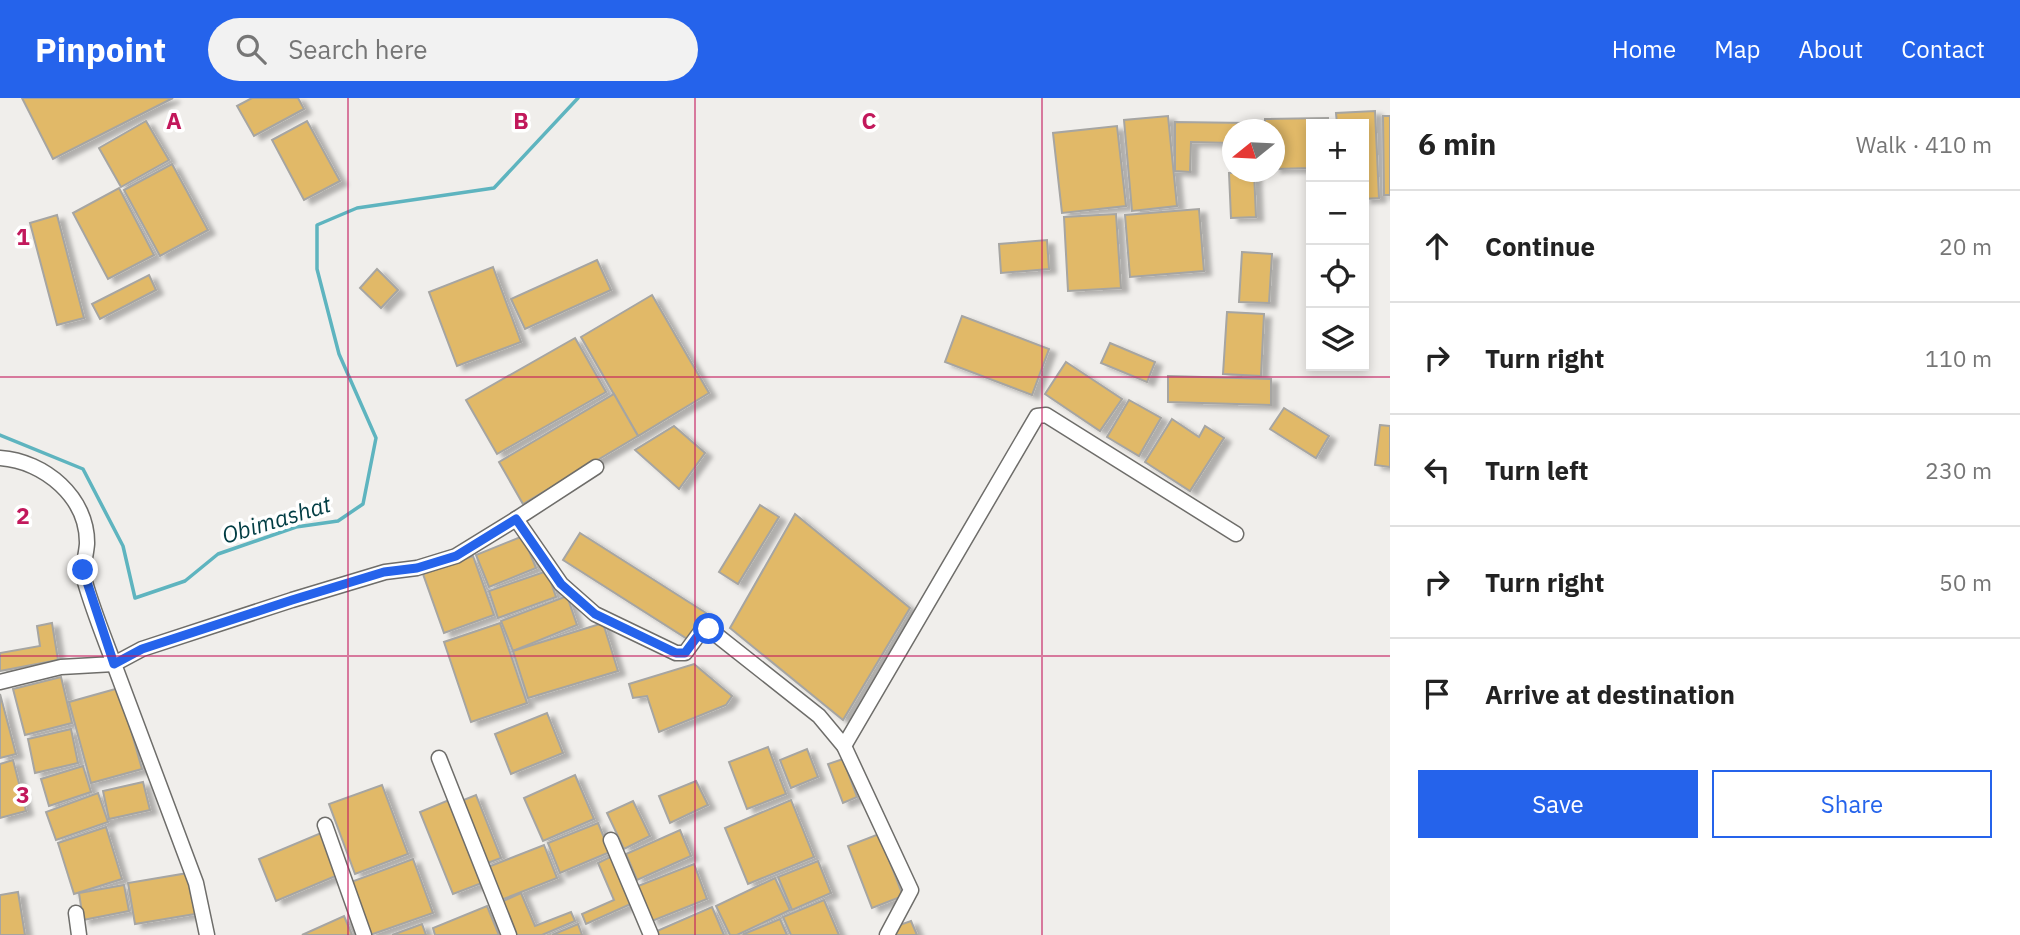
<!DOCTYPE html>
<meta charset="utf-8">
<style>
:root{--surface:#fff;--page:#f2f2f2;--text:#222;--muted:#767676;--line:#e0e0e0;--accent:#2563eb}
body{margin:0;font-family:"IBM Plex Sans",sans-serif;background:var(--page);color:var(--text)}
.controls{position:absolute;right:21px;top:21px;display:grid;overflow:hidden;border-radius:0px;box-shadow:0 4px 10px #0003}
.controls button{width:63px;height:63px;display:grid;place-items:center;padding:0;border:0;border-bottom:2px solid var(--line);background:var(--surface);color:var(--text);font:35px sans-serif}
.compass{position:absolute;left:1222px;top:21px;width:63px;height:63px;border-radius:50%;background:var(--surface);box-shadow:0 4px 10px #0003;rotate:252deg}
.stop{position:absolute;width:21px;height:21px;margin:-16px;border:5px solid #2563eb;border-radius:50%;background:#fff}
.stop.end{background:#2563eb;border-color:#fff;box-shadow:0 2px 7px #0008}
.list{margin:0;padding:0;list-style:none}
h2{display:flex;justify-content:space-between;align-items:center;height:91px;margin:0;padding:0 28px;font-size:30px}
h2 small{font-size:23px;font-weight:400;color:var(--muted)}
.list li{display:grid;grid-template-columns:46px 1fr auto;gap:21px;align-items:center;box-sizing:border-box;height:112px;padding:0 28px;border-top:2px solid var(--line)}
.list b{display:block;font-size:26px;white-space:nowrap}
.list em{font-size:23px;font-style:normal;color:var(--muted)}
.actions{display:flex;gap:14px;padding:21px 28px}
.actions a{flex:1;padding:16px 0;border:2px solid var(--accent);border-radius:0px;text-align:center;font-size:24px;color:var(--accent)}
.actions .main{background:var(--accent);color:#fff}
.icon{flex:none;width:38px;height:38px;fill:none;stroke:currentColor;stroke-width:2;stroke-linecap:round;stroke-linejoin:round}
.map{position:relative;flex:none;width:1390px;height:837px;overflow:hidden}
header{display:flex;align-items:center;gap:42px;box-sizing:border-box;height:98px;padding:0 35px;background:var(--accent);color:#fff}
header strong{font-size:33px}
nav{display:flex;gap:38px;margin-inline-start:auto;font-size:24px}
.search{width:490px;height:63px;background:var(--page);display:flex;align-items:center;gap:18px;box-sizing:border-box;padding:0 24px;border-radius:38px;color:var(--muted);font-size:26px}
main{display:flex}
aside{flex:1;background:var(--surface)}
.map>svg:first-child{display:block}
</style>
<header>
<strong>Pinpoint</strong>
<div class="search"><svg class="icon" aria-label="search" viewBox="0 0 24 24"><circle cx="10" cy="10" r="6"/><path d="M15 15l6 6"/></svg>Search here</div>
<nav><a>Home</a><a>Map</a><a>About</a><a>Contact</a></nav>
</header>
<main>
<div class="map">
<svg width="1390" height="837" viewBox="0 0 1390 837">
<defs>
<filter id="shadow"><feDropShadow dx="7" dy="4" stdDeviation="2" flood-color="#0004"/></filter>
</defs>
<rect width="100%" height="100%" fill="#f0eeeb"/>
<g fill="none" stroke-linecap="round" stroke-linejoin="round">
<!-- stream -->
<path stroke="#5eb4bf" stroke-width="3.5" d="M0 337 83 371 123 448 135 500 185 483 218 456 296 429 338 423 363 406 376 340 339 256 317 171V127L357 110 494 90 578 0"/>
</g>
<!-- building -->
<g fill="#e1b967" stroke="#a6a5a2" stroke-width="2" filter="url(#shadow)">
<path d="M22 0H173L53 61Z"/>
<path d="M252 0H298L304 11 254 38 237 8Z"/>
<path d="M1375 13 1379 100 1364 101V26H1337L1336 15Z"/>
<path d="M1168 18 1177 108 1132 113 1124 22Z"/>
<path d="M1383 18H1390V97H1384Z"/>
<path d="M1328 20V26H1311V70L1274 71V32H1265V21Z"/>
<path d="M146 23 169 62 121 89 99 50Z"/>
<path d="M307 23 340 83 304 102 272 42Z"/>
<path d="M1175 24 1248 25V32H1232V45L1191 44 1190 74 1175 73Z"/>
<path d="M1117 28 1126 108 1062 115 1053 35Z"/>
<path d="M172 66 208 132 160 158 124 92Z"/>
<path d="M1254 74 1256 119 1231 120 1229 75Z"/>
<path d="M119 90 154 157 108 181 73 115Z"/>
<path d="M1199 111 1204 173 1130 179 1125 117Z"/>
<path d="M1116 116 1121 190 1068 193 1064 119Z"/>
<path d="M57 117 84 220 57 227 30 125Z"/>
<path d="M1047 142 1049 171 1001 175 999 146Z"/>
<path d="M1242 154 1272 156 1269 205 1239 204Z"/>
<path d="M597 162 611 192 525 231 511 201Z"/>
<path d="M493 169 521 244 457 268 429 194Z"/>
<path d="M377 171 398 192 381 210 360 190Z"/>
<path d="M149 177 156 192 100 221 92 206Z"/>
<path d="M652 197 709 295 638 338 581 239Z"/>
<path d="M1227 214 1264 216 1261 278 1223 276Z"/>
<path d="M962 218 1049 251 1032 297 945 264Z"/>
<path d="M575 240 606 294 497 356 466 302Z"/>
<path d="M1110 245 1155 264 1147 284 1101 265Z"/>
<path d="M1066 264 1122 301 1100 333 1045 296Z"/>
<path d="M1168 278 1271 281V307L1168 304Z"/>
<path d="M614 296 638 338 523 406 499 364Z"/>
<path d="M1129 302 1161 320 1139 358 1107 339Z"/>
<path d="M1284 310 1329 338 1316 360 1270 331Z"/>
<path d="M1172 321 1199 339 1205 328 1224 340 1190 393 1145 364Z"/>
<path d="M1380 327 1390 328V369L1375 367Z"/>
<path d="M674 328 705 355 679 391 635 352Z"/>
<path d="M760 407 779 419 738 486 719 474Z"/>
<path d="M795 416 910 510 843 622 730 530Z"/>
<path d="M580 435 706 515 689 542 563 462Z"/>
<path d="M523 438 536 470 489 489 476 457Z"/>
<path d="M473 458 494 517 444 535 423 476Z"/>
<path d="M547 473 556 499 498 520 489 493Z"/>
<path d="M567 498 577 527 513 553 501 523Z"/>
<path d="M52 525 58 562 0 573V555L40 548 37 528Z"/>
<path d="M500 525 527 605 471 624 444 544Z"/>
<path d="M603 525 618 573 528 600 513 553Z"/>
<path d="M694 566 732 598 726 607 659 634 647 598 633 600 629 586Z"/>
<path d="M61 579 72 625 25 637 13 591Z"/>
<path d="M119 590 142 671 91 685 69 604Z"/>
<path d="M0 596 16 656 0 660Z"/>
<path d="M547 615 563 655 511 676 495 636Z"/>
<path d="M71 631 78 665 35 675 28 641Z"/>
<path d="M768 649 786 696 747 711 729 664Z"/>
<path d="M807 651 818 679 791 690 780 662Z"/>
<path d="M843 661 857 699 843 705 828 666Z"/>
<path d="M13 662 26 713 0 720V666Z"/>
<path d="M83 668 91 694 49 708 41 681Z"/>
<path d="M575 677 594 721 543 743 524 700Z"/>
<path d="M696 683 708 707 670 725 659 698Z"/>
<path d="M143 684 150 712 109 721 103 693Z"/>
<path d="M382 687 408 756 355 776 329 706Z"/>
<path d="M98 695 108 724 56 742 46 714Z"/>
<path d="M476 697 501 760 485 766 461 703Z"/>
<path d="M449 702 482 785 453 796 420 714Z"/>
<path d="M791 702 814 759 748 786 725 730Z"/>
<path d="M633 703 650 738 624 751 607 715Z"/>
<path d="M598 725 610 754 560 775 548 745Z"/>
<path d="M106 729 122 781 74 796 58 745Z"/>
<path d="M680 732 691 758 637 782 626 756Z"/>
<path d="M321 735 338 777 276 803 259 761Z"/>
<path d="M879 736 903 798 872 810 848 748Z"/>
<path d="M544 747 557 780 501 802 488 769Z"/>
<path d="M612 758 633 805 586 826 582 816 614 802 598 765Z"/>
<path d="M413 761 433 815 370 837 351 784Z"/>
<path d="M818 763 831 795 792 812 778 779Z"/>
<path d="M694 766 707 801 652 823 638 788Z"/>
<path d="M188 775 195 816 135 826 128 785Z"/>
<path d="M775 780 790 812 737 837H730L716 808Z"/>
<path d="M124 787 129 813 83 822 79 795Z"/>
<path d="M18 794 25 837H0V797Z"/>
<path d="M521 795 535 828 571 814 575 823 542 837H514L501 804Z"/>
<path d="M824 802 839 837H791L783 819Z"/>
<path d="M487 808 499 837H435L433 830Z"/>
<path d="M712 809 724 837H659L657 833Z"/>
<path d="M344 818 352 837H302Z"/>
<path d="M780 821 787 837H744V836Z"/>
<path d="M911 823 917 837H891L888 831Z"/>
<path d="M422 826 426 837H392Z"/>
<path d="M578 826 582 837H552Z"/>
</g>
<g fill="none" stroke-linecap="round" stroke-linejoin="round">
<defs>
<g id="minor">
<path d="M0 360C45 363 88 400 87 446 86 459 81 472 85 484 93 512 104 539 114 566L61 569 0 584"/>
<path d="M516 421 596 369"/>
<path d="M844 648 1037 318 1046 317 1236 436"/>
<path d="M439 660 509 837"/>
<path d="M325 727 364 837"/>
<path d="M611 742 651 837"/>
<path d="M76 815 79 837"/>
<path d="M207 837 196 785 114 566 142 551 292 502 385 474 417 470 456 458 516 421 561 486 595 516 676 555H685L702 532 709 531 819 618 844 648 911 792 887 837"/>
</g>
</defs>
<!-- minor casing -->
<use href="#minor" stroke="#6e6d6a" stroke-width="17"/>
<!-- minor -->
<use href="#minor" stroke="#fff" stroke-width="14"/>
</g>
<g fill="none" stroke-linecap="round" stroke-linejoin="round">
<!-- route -->
<path stroke="#2563eb" stroke-width="9" d="M83 472 114 566 142 551 292 502 384 474 417 470 456 458 516 421 561 486 595 516 676 555H685L702 532 709 531"/>
</g>
<!-- grid -->
<path fill="none" stroke="#c2185b" stroke-width="2" stroke-opacity="0.55" d="M348 0V837M695 0V837M1042 0V837M0 279H1390M0 558H1390"/>
<g text-anchor="middle" dominant-baseline="central" stroke-width="7" stroke-linejoin="round" paint-order="stroke">
<!-- water labels -->
<g font-size="23" font-style="italic" fill="#003c43" stroke="#fff">
<text transform="translate(276 421) rotate(-17)">Obimashat</text>
</g>
</g>
<g font-size="23" text-anchor="middle" font-weight="bold" fill="#c2185b" stroke="#fff" stroke-width="7" stroke-linejoin="round" paint-order="stroke">
<text x="174" y="31">A</text>
<text x="521" y="31">B</text>
<text x="869" y="31">C</text>
<text x="23" y="147">1</text>
<text x="23" y="426">2</text>
<text x="23" y="705">3</text>
</g>
</svg>
<div class="controls">
<button>+</button>
<button>−</button>
<button><svg class="icon" aria-label="locate" viewBox="0 0 24 24"><circle cx="12" cy="12" r="6"/><path d="M12 2v4M12 18v4M2 12h4M18 12h4"/></svg></button>
<button><svg class="icon" aria-label="layers" viewBox="0 0 24 24"><path d="M12 4l9 5-9 5-9-5zM3 14l9 5 9-5"/></svg></button>
</div>
<svg class="compass" viewBox="-18 -18 36 36"><path d="M0-13l5 13h-10z" fill="#e53935"/><path d="M0 13l5-13h-10z" fill="#767676"/></svg>
<div class="stop" style="left:709px;top:531px"></div>
<div class="stop end" style="left:83px;top:472px"></div>
</div>
<aside>
<h2>6 min<small>Walk · 410 m</small></h2>
<ul class="list">
<li><svg class="icon" aria-label="ahead" viewBox="0 0 24 24"><path d="M12 20V5M6 11l6-6 6 6"/></svg><div><b>Continue</b></div><em>20 m</em></li>
<li><svg class="icon" aria-label="right" viewBox="0 0 24 24"><path d="M7 20v-9h11M14 6l5 5-5 5"/></svg><div><b>Turn right</b></div><em>110 m</em></li>
<li><svg class="icon" aria-label="left" viewBox="0 0 24 24"><path d="M17 20v-9H6M10 6l-5 5 5 5"/></svg><div><b>Turn left</b></div><em>230 m</em></li>
<li><svg class="icon" aria-label="right" viewBox="0 0 24 24"><path d="M7 20v-9h11M14 6l5 5-5 5"/></svg><div><b>Turn right</b></div><em>50 m</em></li>
<li><svg class="icon" aria-label="arrive" viewBox="0 0 24 24"><path d="M6 21V4h12l-3 4 3 4H6"/></svg><div><b>Arrive at destination</b></div></li>
</ul>
<div class="actions"><a class="main">Save</a><a>Share</a></div>
</aside>
</main>
